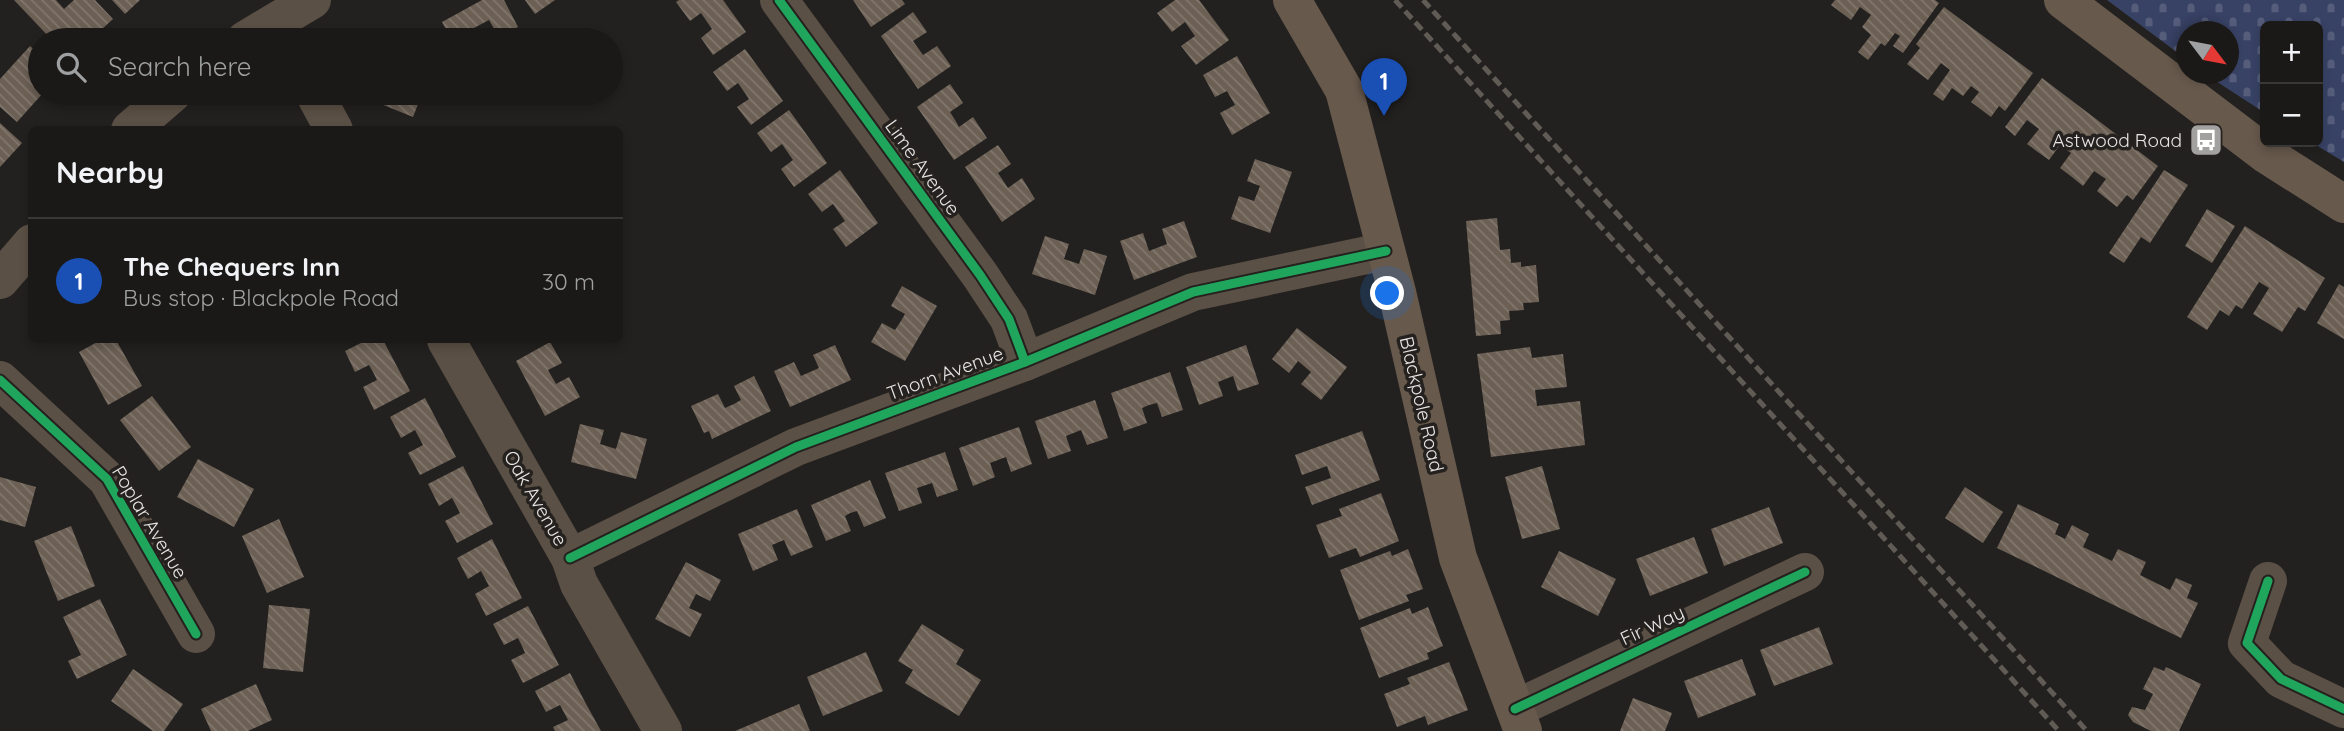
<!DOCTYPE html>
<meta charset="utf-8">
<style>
:root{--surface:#1a1917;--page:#272624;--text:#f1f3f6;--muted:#9fa0a1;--line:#383836;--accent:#7c3aed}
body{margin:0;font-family:Quicksand,sans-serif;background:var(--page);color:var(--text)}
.controls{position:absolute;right:21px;top:21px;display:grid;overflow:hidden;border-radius:10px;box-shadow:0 4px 10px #0003}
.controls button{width:63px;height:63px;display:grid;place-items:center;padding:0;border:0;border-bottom:2px solid var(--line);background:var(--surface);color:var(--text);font:35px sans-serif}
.compass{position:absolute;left:2176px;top:21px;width:63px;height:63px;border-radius:50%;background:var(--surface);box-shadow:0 4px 10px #0003;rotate:122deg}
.you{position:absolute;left:1388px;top:294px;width:24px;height:24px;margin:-18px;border:5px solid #fff;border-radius:50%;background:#1a73e8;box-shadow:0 0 0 10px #1a73e833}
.badge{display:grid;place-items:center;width:46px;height:46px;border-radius:50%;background:var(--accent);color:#fff;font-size:23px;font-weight:700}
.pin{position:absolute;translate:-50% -58px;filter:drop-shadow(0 2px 4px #0008)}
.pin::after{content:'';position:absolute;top:37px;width:24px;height:21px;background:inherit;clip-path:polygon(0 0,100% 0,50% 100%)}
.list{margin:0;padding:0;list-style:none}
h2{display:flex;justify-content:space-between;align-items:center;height:91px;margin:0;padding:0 28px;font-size:30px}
h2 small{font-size:23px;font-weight:400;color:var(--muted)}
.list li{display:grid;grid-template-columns:46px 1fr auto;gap:21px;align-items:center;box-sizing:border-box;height:126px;padding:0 28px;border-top:2px solid var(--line)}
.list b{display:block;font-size:26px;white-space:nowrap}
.list p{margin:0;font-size:23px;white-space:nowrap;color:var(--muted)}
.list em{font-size:23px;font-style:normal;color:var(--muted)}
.icon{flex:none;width:38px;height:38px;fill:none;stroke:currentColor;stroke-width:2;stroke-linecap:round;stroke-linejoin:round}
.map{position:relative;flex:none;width:2344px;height:731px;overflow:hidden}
.search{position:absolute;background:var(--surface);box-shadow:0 4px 10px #0003;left:28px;top:28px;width:595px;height:77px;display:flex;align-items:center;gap:18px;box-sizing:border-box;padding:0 24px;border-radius:38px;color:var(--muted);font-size:26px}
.panel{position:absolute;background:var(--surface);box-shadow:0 4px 10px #0003;left:28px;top:126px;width:595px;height:217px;border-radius:10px}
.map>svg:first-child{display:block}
</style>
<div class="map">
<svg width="2344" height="731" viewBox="0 0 2344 731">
<defs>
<pattern id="cemetery-stones" width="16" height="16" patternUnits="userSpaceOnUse" patternTransform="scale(1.75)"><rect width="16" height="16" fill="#384265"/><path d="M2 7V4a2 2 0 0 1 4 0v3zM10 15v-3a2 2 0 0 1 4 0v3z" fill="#555d7b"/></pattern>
<pattern id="building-back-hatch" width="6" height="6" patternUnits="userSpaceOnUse" patternTransform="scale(1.75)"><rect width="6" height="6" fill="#6c6055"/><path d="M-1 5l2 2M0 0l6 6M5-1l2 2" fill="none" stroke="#81776d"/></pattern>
</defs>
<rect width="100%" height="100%" fill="#23211f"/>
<!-- cemetery -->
<path fill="url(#cemetery-stones)" d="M2107 0H2344V162L2311 142H2318V26H2265V113L2205 74H2228V32H2186V59Z"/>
<!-- building -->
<g fill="url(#building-back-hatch)">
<path d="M14 0H56L64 9 74 0H95L113 19 90 40H52Z"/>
<path d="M112 0H140L125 14Z"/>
<path d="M482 0H504L518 27 499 37 489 20 472 29 479 40H452L442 22Z"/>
<path d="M525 0H555L535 14Z"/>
<path d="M679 0H723L746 32 713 55 701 38 712 29 701 13 690 21 676 2Z"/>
<path d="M853 0H902L905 4 871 27Z"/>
<path d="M1175 0H1199L1229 40 1196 65 1181 46 1195 36 1185 22 1172 32 1157 13Z"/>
<path d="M1835 0H1935L1939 3 1903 53 1893 46 1900 36 1895 33 1885 46 1881 43 1868 60 1858 52 1871 35 1862 27 1871 15 1860 7 1851 20 1831 5Z"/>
<path d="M1944 7 2033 73 2005 111 1999 106 1991 117 1971 102 1979 92 1971 86 1963 96 1952 88 1943 101 1933 94 1950 70 1941 63 1928 80 1907 64 1920 48 1916 44Z"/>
<path d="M913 12 927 32 913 41 923 55 937 46 951 66 918 89 881 36Z"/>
<path d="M30 46 40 55V93H43L17 122 0 107V79Z"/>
<path d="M745 49 783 101 751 125 737 107 749 99 738 83 727 91 713 72Z"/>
<path d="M1237 56 1270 113 1232 135 1220 113 1235 105 1227 91 1215 97 1203 75Z"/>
<path d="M2042 78 2158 166 2133 200 2127 195 2117 207 2097 191 2106 179 2094 171 2083 186 2072 177 2060 168 2071 153 2060 145 2049 160 2027 144 2039 129 2027 120 2015 136 2005 127Z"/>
<path d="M950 84 963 103 950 112 955 120 959 127 973 117 987 138 954 160 917 107Z"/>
<path d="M379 93H418L422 94 413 117 376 102Z"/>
<path d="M789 110 827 163 794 187 781 169 793 160 782 144 771 152 757 133Z"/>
<path d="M0 123 22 143 0 167Z"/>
<path d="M998 145 1011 164 998 173 1008 188 1022 178 1035 199 1002 222 965 167Z"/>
<path d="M1255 159 1292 172 1270 233 1231 219 1239 196 1254 201 1260 186 1247 181Z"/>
<path d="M840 170 878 223 846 247 833 229 845 221 833 204 822 212 808 194Z"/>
<path d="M2164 170 2188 185 2150 243 2141 237 2124 263 2109 253Z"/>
<path d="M2207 209 2235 226 2212 263 2185 246Z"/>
<path d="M1497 218 1500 250 1510 249 1511 263 1521 262V267L1536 265 1539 302 1523 303 1524 310 1509 311 1510 320 1500 321 1501 334 1476 336 1466 221Z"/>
<path d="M1184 221 1197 257 1134 280 1120 241 1143 233 1149 251 1167 244 1162 229Z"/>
<path d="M2245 226 2325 278 2305 311 2298 307 2282 332 2253 314 2269 288 2259 282 2242 309 2236 305 2229 316 2220 310 2207 330 2187 317Z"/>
<path d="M1045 236 1069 244 1064 259 1079 264 1084 249 1107 256 1095 295 1032 274Z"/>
<path d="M2339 284 2344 287V339L2317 323Z"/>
<path d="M902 286 937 306 905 361 871 342 882 323 895 330 901 321 905 314 891 306Z"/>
<path d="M1297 328 1347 367 1321 400 1301 384 1311 372 1298 361 1289 373 1272 359Z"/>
<path d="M101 340H116L142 386 108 405 79 352Z"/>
<path d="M367 340H383L410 391 374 410 363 387 377 380 373 372 369 365 355 372 345 351Z"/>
<path d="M550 342 562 363 548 370 556 384 569 377 580 397 545 416 516 361Z"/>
<path d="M835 345 851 380 790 407 774 371 794 362 801 376 819 368 813 355Z"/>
<path d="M1246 345 1259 384 1238 391 1233 376 1218 382 1223 396 1199 405 1186 367Z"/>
<path d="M1530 347 1532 358 1563 354 1567 387 1535 390 1537 406 1580 401 1585 445 1491 457 1477 354Z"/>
<path d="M1170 372 1183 410 1162 417 1157 403 1149 405 1142 408 1147 423 1124 431 1111 393Z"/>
<path d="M754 376 771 411 712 439 709 431 704 433 691 406 718 394 725 408 734 404 741 400 734 386Z"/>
<path d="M152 396 191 447 159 471 120 420Z"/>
<path d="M425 398 456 457 420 475 408 453 423 445 415 430 401 438 390 417Z"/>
<path d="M1095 400 1108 438 1087 445 1081 430 1066 436 1071 451 1048 459 1035 421Z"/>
<path d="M580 424 604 430 600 444 616 449 621 432 647 439 636 479 571 462Z"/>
<path d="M1019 427 1032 464 1011 472 1006 457 990 463 995 477 973 486 959 448Z"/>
<path d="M1362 431 1380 480 1312 505 1305 487 1331 478 1327 466 1302 475 1295 455Z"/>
<path d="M945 452 958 490 937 497 932 483 917 488 922 503 899 511 885 473Z"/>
<path d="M198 459 254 489 234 527 177 497Z"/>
<path d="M463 466 493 524 457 543 445 521 460 513 452 498 439 506 428 484Z"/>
<path d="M1542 466 1560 529 1522 539 1505 477Z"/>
<path d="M0 477 36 487 25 527 0 520Z"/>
<path d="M870 480 886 518 864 527 857 511 850 513 845 516 851 531 826 541 811 505Z"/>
<path d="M1965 487 2003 512 1983 543 1945 518Z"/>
<path d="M1381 493 1399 541 1360 557 1356 548 1329 558 1316 525 1342 516 1339 509Z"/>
<path d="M2018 504 2059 524 2055 534 2065 539 2072 525 2089 534 2083 547 2112 561 2118 549 2146 562 2140 575 2170 590 2176 578 2192 585 2187 598 2198 603 2181 638 1997 548Z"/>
<path d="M1769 507 1783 543 1724 566 1711 529Z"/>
<path d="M797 509 813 547 791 556 784 540 772 545 778 560 753 571 738 534Z"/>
<path d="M279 519 304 577 267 593 242 536Z"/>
<path d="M71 526 95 586 58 601 34 541Z"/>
<path d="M1694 537 1708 573 1650 596 1636 559Z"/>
<path d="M492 539 522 598 486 616 475 594 489 586 481 571 468 579 457 558Z"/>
<path d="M1408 549 1423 589 1406 595 1409 601 1359 620 1340 570 1390 551 1392 556Z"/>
<path d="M1559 551 1616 579 1598 616 1541 587Z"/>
<path d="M686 562 721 580 710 601 696 594 689 608 702 614 690 637 655 619Z"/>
<path d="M100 599 127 655 77 679 68 661 81 655 63 617Z"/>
<path d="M269 605 310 609 303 672 263 668Z"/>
<path d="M528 606 559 665 523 683 511 660 525 653 522 646 518 638 504 645 493 624Z"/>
<path d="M1428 607 1443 646 1427 653 1429 659 1379 678 1360 628 1410 608 1412 614Z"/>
<path d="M922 624 964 650 956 664 981 680 959 716 905 683 913 670 898 661Z"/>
<path d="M1819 627 1833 664 1774 686 1760 650Z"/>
<path d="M866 652 883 691 823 716 807 677Z"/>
<path d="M1742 659 1756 695 1698 718 1684 681Z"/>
<path d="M1449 662 1468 710 1428 725 1425 716 1397 727 1384 694 1410 684 1407 678Z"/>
<path d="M2154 667 2164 671 2166 667 2201 684 2179 731H2151L2133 722 2128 715 2132 707 2145 710 2153 694 2143 689Z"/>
<path d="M133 669 183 704 164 731H153L111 701Z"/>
<path d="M570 673 585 702 601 731H555L553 727 568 720 560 705 546 712 535 691Z"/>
<path d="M256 684 272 720 248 731H211L201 709Z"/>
<path d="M1633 698 1672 713 1665 731H1620Z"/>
<path d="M799 704 810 731H735Z"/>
</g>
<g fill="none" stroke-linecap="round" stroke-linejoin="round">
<!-- street -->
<g stroke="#5b5045" stroke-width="38">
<path d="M779 0 980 275 1009 319 1025 362"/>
<path d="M245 40 312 0"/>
<path d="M314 93 334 130"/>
<path d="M130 130 173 93"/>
<path d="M0 280 32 243"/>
<path d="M446 340 570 558 579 584 663 731"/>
<path d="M0 380 107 479 196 634"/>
<path d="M570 558 796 447 1025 362 1193 292 1386 251"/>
<path d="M2268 581 2247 643 2281 679 2344 709"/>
<path d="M1515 709 1805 572"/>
</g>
<!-- secondary -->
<g stroke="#67594c" stroke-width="38">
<path d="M1292 0 1344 90 1397 292 1458 558 1523 731"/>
<path d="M2063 0 2267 155 2344 204"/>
</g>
<!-- rail -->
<g stroke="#605b55" stroke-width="5" stroke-dasharray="10 5" stroke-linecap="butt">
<path d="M1395 0 2059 731"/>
<path d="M1423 0 2087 731"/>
</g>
<defs>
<g id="cycleway">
<path d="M779 0 980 275 1009 319 1025 362"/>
<path d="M0 380 107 479 196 634"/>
<path d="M570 558 796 447 1025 362 1193 292 1386 251"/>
<path d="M2268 581 2247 643 2281 679 2344 709"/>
<path d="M1515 709 1805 572"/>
</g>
</defs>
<!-- cycleway casing -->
<use href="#cycleway" stroke="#24211e" stroke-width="13"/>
<!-- cycleway -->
<use href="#cycleway" stroke="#20a55d" stroke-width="9"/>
</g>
<!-- icons -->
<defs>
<symbol id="bus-square" viewBox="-11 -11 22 22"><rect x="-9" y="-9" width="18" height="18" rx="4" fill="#a3a1a0" stroke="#24211e"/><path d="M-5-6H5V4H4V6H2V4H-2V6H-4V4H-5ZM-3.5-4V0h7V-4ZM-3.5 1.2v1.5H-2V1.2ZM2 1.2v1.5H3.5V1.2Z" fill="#fff"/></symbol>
</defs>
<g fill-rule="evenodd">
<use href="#bus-square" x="2187" y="121" width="38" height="38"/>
</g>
<g text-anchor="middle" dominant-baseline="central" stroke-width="7" stroke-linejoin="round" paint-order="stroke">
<!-- poi labels -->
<g font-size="19" fill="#e8e6e5" stroke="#24211e" text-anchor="end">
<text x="2182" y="140">Astwood Road</text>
</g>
<!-- street labels -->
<g font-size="19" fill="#e8e6e5" stroke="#24211e">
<text transform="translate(923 167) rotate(54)">Lime Avenue</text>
<text transform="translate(945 373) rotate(-20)">Thorn Avenue</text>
<text transform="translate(1422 404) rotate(77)">Blackpole Road</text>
<text transform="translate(536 498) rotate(60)">Oak Avenue</text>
<text transform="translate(150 522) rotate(59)">Poplar Avenue</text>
<text transform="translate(1652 625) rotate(-25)">Fir Way</text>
</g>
</g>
</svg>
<div class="controls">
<button>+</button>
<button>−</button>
</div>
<svg class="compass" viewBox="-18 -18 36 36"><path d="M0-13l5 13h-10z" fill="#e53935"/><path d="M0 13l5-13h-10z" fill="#9fa0a1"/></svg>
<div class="you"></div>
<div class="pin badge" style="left:1384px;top:116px;background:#1a4fb4">1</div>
<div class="search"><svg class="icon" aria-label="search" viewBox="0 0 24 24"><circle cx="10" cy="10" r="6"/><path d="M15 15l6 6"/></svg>Search here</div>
<section class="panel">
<h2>Nearby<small></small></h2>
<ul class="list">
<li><span class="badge" style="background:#1a4fb4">1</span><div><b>The Chequers Inn</b><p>Bus stop · Blackpole Road</p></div><em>30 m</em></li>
</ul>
</section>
</div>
